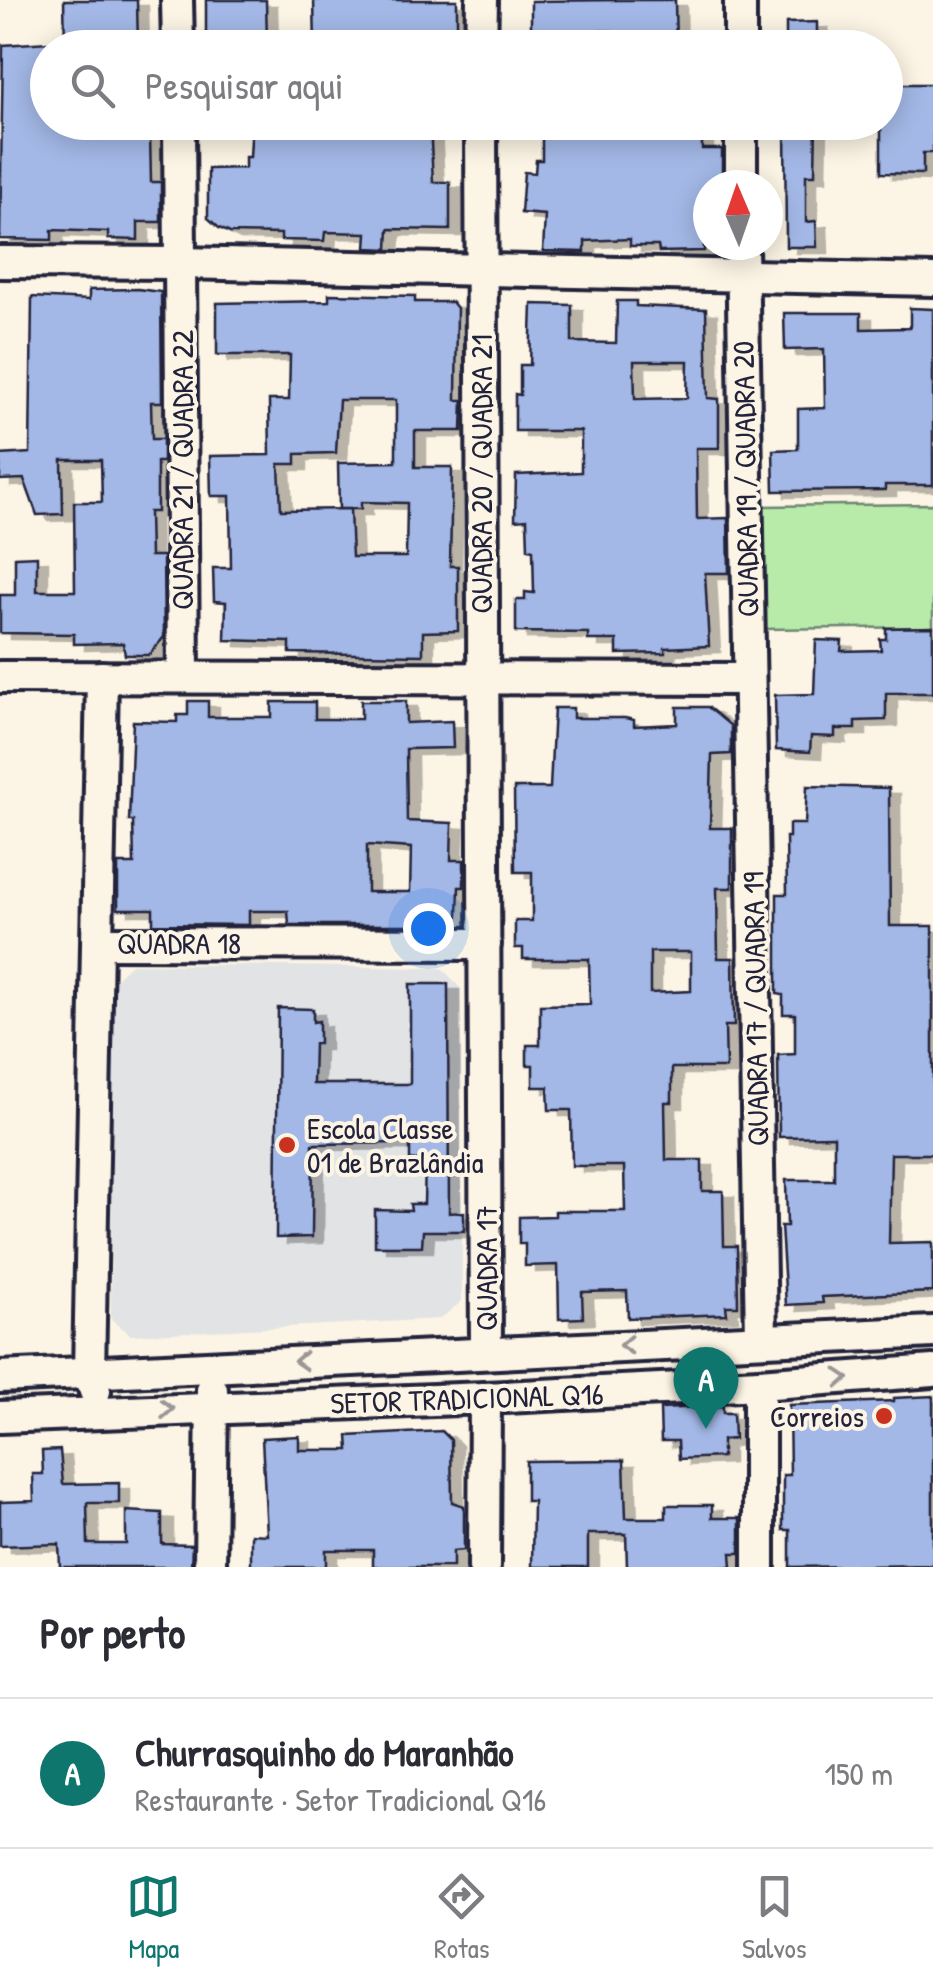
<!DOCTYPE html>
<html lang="pt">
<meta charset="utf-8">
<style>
:root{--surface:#fff;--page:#f2f2f3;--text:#2b2b33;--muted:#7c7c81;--line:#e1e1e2;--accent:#0f766e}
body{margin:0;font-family:"Patrick Hand",sans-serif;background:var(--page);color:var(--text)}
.compass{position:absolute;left:693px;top:170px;width:90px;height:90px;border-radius:50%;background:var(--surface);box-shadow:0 5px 25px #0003;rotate:358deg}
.you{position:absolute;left:428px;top:928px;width:35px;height:35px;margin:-25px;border:8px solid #fff;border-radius:50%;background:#1a73e8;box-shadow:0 0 0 15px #1a73e833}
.badge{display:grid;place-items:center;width:65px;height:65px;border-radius:50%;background:var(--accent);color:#fff;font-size:32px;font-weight:700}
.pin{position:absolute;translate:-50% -82px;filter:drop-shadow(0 2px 5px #0008)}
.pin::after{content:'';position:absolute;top:52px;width:35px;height:30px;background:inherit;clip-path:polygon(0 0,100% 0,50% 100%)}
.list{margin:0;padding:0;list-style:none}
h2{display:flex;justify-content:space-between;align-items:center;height:130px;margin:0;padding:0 40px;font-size:42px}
h2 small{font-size:32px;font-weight:400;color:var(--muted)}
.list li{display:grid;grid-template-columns:65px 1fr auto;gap:30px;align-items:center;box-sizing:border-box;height:150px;padding:0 40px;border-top:2px solid var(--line)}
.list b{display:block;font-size:38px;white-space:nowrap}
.list p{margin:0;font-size:32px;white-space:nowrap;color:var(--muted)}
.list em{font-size:32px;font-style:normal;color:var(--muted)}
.icon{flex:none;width:55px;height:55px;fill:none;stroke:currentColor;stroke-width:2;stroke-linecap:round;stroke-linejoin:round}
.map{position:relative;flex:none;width:933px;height:1567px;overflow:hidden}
.search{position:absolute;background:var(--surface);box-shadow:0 5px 25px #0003;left:30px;right:30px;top:30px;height:110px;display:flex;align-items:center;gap:25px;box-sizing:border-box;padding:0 35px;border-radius:55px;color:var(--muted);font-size:38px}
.sheet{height:280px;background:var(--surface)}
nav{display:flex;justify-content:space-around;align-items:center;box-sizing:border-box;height:140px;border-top:2px solid var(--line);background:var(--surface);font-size:28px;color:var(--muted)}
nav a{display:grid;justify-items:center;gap:5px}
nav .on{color:var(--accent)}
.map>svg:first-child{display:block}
</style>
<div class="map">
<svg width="933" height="1567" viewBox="0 0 933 1567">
<defs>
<filter id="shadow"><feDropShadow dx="11" dy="6" stdDeviation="0" flood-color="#0004"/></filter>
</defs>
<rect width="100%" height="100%" fill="#fcf5e5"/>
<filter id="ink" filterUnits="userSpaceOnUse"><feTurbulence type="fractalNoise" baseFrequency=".01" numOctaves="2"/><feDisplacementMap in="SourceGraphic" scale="20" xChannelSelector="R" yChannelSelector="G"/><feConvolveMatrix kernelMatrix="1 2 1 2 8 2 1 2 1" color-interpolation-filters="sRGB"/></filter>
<g filter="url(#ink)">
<!-- built -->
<path fill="#e1e3e5" d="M131 964 442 968 461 989 462 1301 440 1319 131 1335 111 1319 112 982Z"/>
<!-- green -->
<path fill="#b8eaa9" stroke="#6d8672" stroke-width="2.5" d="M933 504V627L763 629 762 506Z"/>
<!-- building -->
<g fill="#a3b8e6" stroke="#22223b" stroke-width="2.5" fill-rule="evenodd" filter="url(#shadow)">
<path d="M64 0H137L138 48H65Z"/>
<path d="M206 0H266L267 41 238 42V48H206Z"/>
<path d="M314 0H457V35H435V48H315Z"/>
<path d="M621 0H675L676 48H612V31L531 30V1Z"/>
<path d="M817 22V48H786V23Z"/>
<path d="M48 42V122H140V134L150 133 151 182H161V222H138V240L108 239V232L52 230V240L0 239 3 45Z"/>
<path d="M886 84H933V153H923V174L881 173V122H886Z"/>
<path d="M252 122H430L433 182H450V230L389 229 388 249 366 248 367 233 325 232 324 241 281 240V234L230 233 219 228 208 218V169L245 168V157H250Z"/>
<path d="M542 122H702V149H722V185H708V243H704V251L659 252 658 246H630V239L585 241V252L543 251 545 215 521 213 524 172 535 173 536 160H542Z"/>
<path d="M785 122H816L815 175H806V222L816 221 817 247H786Z"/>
<path d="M138 289 161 292 162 402H151L152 439H163V462H157V512H149L150 556H163L164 637 149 655H125L123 643 74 644V634L0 633V595H15V557L37 556V591H75L74 502H102L101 460H62L63 514 37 515 24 479 0 480V455L30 453 32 297 89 300V290Z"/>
<path d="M329 294 415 296V302H452L457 308 456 400H463L462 431H415V467H452L450 566H458V631L423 632V655L290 653V642L225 640 226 602 214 601 213 568H231L230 496H211L210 456 270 455 269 400H289L290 355H217V303L329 301ZM339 400H396V462L338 463 339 509H361V502L407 503 406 557H352L350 509 281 510 279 464H296V454L336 453Z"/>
<path d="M617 301H636V306L706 309 708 398 719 399V448H696L697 519 728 518 729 573H705L709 646 665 648V653L617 654V640H588V633L516 632V600H525V592L534 593 533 550 528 549 527 519 515 520 516 475 581 472V431H515V394L520 395V365H530L532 304 572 305V342L616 343ZM634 361H688L687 398 635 399Z"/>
<path d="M910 308 933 309V485H885V490L774 491 773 450 798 449V409L825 408 824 349 785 350 784 313H861V329L910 328Z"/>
<path d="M933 627V693H886V720L855 721V729H835V737L811 736 810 752 776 750 775 695 814 694 816 640 842 641 841 651 881 650 880 639H886V628Z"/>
<path d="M188 701H208V717H272V702H315V719H361V701H406V723L452 721 453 748 406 749 407 821 452 823 451 860H464V887H459L458 916 448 925H289L288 911H249V925L153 924V909H118V864H134L133 821H129L133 721 177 722V715H188ZM367 845 411 848 410 892H367Z"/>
<path d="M677 707H708L731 726V754L712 755 710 828H732V888H717L718 958H733L734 1026H725L726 1068H672V1102H665L666 1160H702V1191H723L724 1246H737L738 1306H726L727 1314 628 1318 627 1291 582 1292 583 1318 559 1319 558 1265 525 1266V1244H519V1217L555 1216V1211H625L624 1166H572L571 1110H549L548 1087H533V1065H527V1045H540V1005L590 1004 589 959H523V948H515V921H532V872H515L514 788H550L554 708H573V718H625L634 720V726L677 724ZM650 952H691V991L650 993Z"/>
<path d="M807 786 889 788 890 926H933V1154H891L889 1243 933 1242V1292L822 1297 823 1303 786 1305 781 1226H787L786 1180H834V1136L779 1137 778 1055 795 1054V1014H783V995L777 994V894H787L786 837H789V824H805Z"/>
<path d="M410 984H448L449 1213 464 1212V1231H423L422 1246H375V1210L411 1211 410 1204H424L425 1160 410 1161V1143L313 1144 312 1237 276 1238 278 1008 313 1009V1022L319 1021V1044H314L313 1084H410Z"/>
<path d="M933 1396V1565L790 1567V1530H783V1475H790L789 1405 894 1401V1398Z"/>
<path d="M723 1406V1413H733L734 1439 722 1440V1457L679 1459 678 1441H661L660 1409Z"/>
<path d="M442 1431 451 1440 452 1502 464 1506V1550L453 1551V1567H373V1550H326V1567H251V1534L267 1535 262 1438 299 1436V1450H349L348 1436Z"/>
<path d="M60 1450 63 1484 119 1483V1503H87L88 1544H126V1511L162 1513V1544L192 1545 191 1567H60L59 1544 0 1546V1502L34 1501 33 1474H43L42 1451Z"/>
<path d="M624 1460 626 1518H666V1505H712V1518H740V1553H731L732 1567H627L626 1534H588V1567H532L533 1501H526V1461Z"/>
</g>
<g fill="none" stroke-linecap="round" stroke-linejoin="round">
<defs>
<g id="minor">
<path d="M177 0 178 48"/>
<path d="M740 0V48"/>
<path d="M481 48 482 0"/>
<path d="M179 122 183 677"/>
<path d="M481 122 486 1351"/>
<path d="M741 122V185"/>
<path d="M742 245 761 1338"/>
<path d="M0 262 181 263 933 280"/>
<path d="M0 677 748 679"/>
<path d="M99 943 485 944"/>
<path d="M0 1377 933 1332"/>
<path d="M95 1391 89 1373 102 677"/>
<path d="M0 1417 485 1398 759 1384 933 1371"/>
<path d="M210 1567 212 1390"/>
<path d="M484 1567 485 1398"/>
<path d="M759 1567V1384"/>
</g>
</defs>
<!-- minor casing -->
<use href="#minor" stroke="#22223b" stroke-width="38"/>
<!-- minor -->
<use href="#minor" stroke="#fcf5e5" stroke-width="30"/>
</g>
<!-- one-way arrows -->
<defs><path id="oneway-chevron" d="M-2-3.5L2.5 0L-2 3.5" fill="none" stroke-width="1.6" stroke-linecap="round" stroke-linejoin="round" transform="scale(2.5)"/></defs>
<g stroke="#9a9698">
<use href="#oneway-chevron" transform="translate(626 1345) rotate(177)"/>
<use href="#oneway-chevron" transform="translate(301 1361) rotate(177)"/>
<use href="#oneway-chevron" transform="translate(842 1378) rotate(-4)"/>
<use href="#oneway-chevron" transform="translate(167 1409) rotate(-2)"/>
</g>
</g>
<!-- markers -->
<g fill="#c8321e" stroke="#fcf5e5" stroke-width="4">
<circle cx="287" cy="1145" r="10"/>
<circle cx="884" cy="1416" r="10"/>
</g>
<g text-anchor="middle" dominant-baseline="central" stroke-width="8" stroke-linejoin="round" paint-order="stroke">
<!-- street labels -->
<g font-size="30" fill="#22223b" stroke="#fcf5e5">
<text transform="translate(182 470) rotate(-90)">QUADRA 21 / QUADRA 22</text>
<text transform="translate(481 474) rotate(-90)">QUADRA 20 / QUADRA 21</text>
<text transform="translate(745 479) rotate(-91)">QUADRA 19 / QUADRA 20</text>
<text x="179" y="943">QUADRA 18</text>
<text transform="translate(755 1009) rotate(-91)">QUADRA 17 / QUADRA 19</text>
<text transform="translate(486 1268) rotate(-90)">QUADRA 17</text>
<text transform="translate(467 1398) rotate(-2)">SETOR TRADICIONAL Q16</text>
</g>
<!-- poi labels -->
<g font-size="30" fill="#22223b" stroke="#fcf5e5" text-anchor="start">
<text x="307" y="1128">Escola Classe<tspan x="307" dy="34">01 de Brazlândia</tspan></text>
<text x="864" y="1416" text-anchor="end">Correios</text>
</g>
</g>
</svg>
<svg class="compass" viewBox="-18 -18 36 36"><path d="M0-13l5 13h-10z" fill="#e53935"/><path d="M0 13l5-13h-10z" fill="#7c7c81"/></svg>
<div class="you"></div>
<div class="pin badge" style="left:706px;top:1429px">A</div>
<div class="search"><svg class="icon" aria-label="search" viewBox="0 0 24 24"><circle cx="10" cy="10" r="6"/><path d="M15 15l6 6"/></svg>Pesquisar aqui</div>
</div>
<section class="sheet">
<h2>Por perto<small></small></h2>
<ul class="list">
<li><span class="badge">A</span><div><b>Churrasquinho do Maranhão</b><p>Restaurante · Setor Tradicional Q16</p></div><em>150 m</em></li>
</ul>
</section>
<nav>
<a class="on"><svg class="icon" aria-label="map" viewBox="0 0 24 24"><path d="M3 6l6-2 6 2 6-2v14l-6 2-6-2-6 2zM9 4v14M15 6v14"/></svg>Mapa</a>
<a><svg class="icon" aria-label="directions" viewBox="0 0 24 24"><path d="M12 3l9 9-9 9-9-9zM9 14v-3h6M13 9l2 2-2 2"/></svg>Rotas</a>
<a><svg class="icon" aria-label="saved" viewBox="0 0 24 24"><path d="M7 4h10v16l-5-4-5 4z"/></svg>Salvos</a>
</nav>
